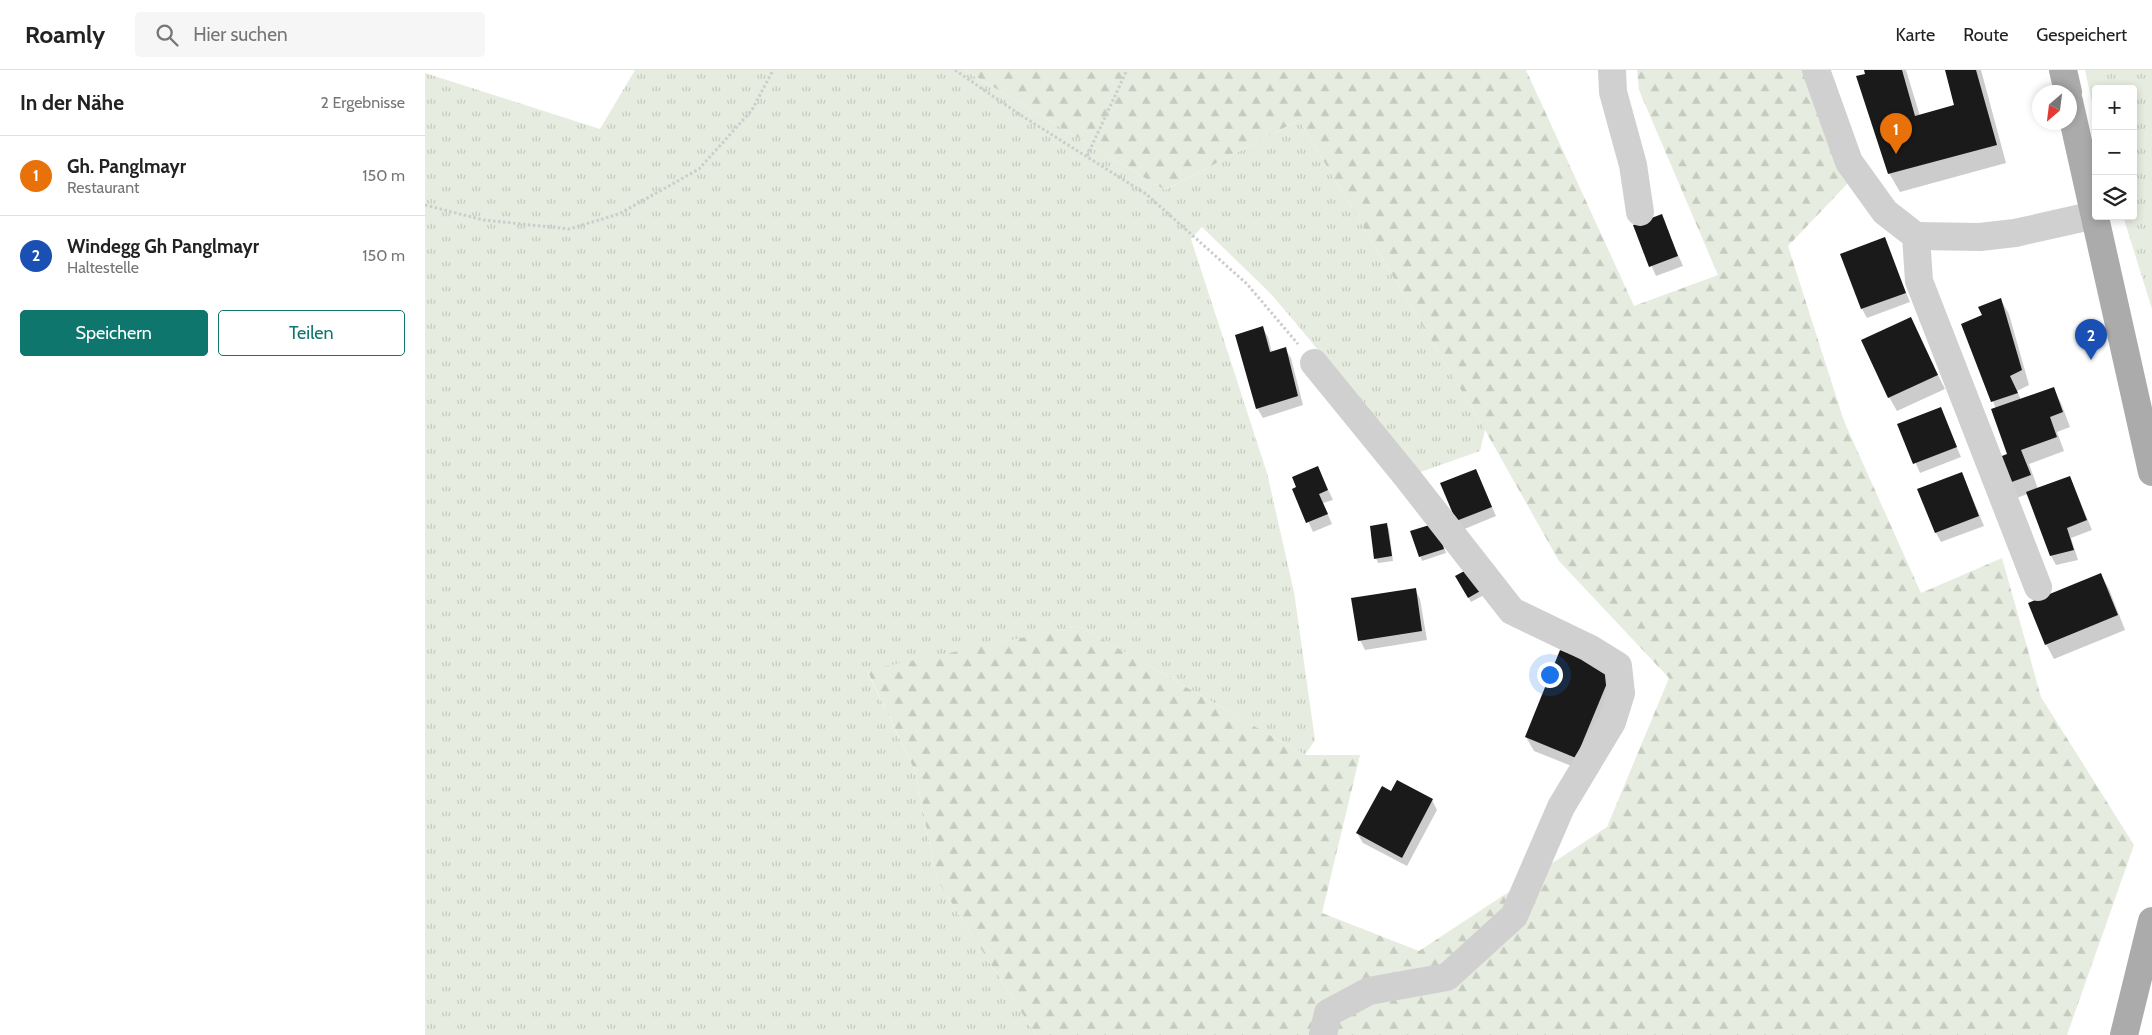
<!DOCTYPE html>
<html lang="de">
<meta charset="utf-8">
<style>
:root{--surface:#fff;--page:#f6f6f6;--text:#222;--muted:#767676;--line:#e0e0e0;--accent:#0f766e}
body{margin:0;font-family:Cabin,sans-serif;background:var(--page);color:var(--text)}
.controls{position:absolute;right:15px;top:15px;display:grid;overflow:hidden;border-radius:5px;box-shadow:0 2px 8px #0003}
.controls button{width:45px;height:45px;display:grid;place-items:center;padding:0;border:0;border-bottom:1px solid var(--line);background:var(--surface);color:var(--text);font:25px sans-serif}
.compass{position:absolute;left:1607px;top:15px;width:45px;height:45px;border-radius:50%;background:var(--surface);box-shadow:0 2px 8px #0003;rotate:208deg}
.you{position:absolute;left:1124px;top:604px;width:18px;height:18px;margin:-12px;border:4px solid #fff;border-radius:50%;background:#1a73e8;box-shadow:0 0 0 8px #1a73e833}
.badge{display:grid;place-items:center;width:32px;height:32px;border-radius:50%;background:var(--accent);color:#fff;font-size:16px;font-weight:700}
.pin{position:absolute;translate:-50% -41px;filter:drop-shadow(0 1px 2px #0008)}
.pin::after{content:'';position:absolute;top:26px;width:18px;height:15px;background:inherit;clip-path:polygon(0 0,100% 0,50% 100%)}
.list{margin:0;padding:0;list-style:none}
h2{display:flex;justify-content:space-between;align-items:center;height:65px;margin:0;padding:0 20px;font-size:21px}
h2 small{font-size:16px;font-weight:400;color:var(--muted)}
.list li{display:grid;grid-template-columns:32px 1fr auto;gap:15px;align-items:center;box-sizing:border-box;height:80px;padding:0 20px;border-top:1px solid var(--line)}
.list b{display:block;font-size:19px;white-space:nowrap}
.list p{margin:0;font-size:16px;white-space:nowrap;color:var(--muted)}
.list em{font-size:16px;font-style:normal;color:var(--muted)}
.actions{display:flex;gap:10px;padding:15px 20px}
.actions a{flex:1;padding:11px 0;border:1px solid var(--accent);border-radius:5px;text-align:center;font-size:18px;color:var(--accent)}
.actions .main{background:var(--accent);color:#fff}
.icon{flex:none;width:28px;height:28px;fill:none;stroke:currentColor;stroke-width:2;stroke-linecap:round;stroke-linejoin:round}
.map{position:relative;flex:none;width:1727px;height:965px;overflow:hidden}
header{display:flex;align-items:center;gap:30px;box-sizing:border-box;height:70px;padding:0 25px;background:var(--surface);border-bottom:1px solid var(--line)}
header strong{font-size:24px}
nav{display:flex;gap:28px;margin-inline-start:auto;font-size:18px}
.search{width:350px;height:45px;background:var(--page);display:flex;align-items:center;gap:12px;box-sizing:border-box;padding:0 18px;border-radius:5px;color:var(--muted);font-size:19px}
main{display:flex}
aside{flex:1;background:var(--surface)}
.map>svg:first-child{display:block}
</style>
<header>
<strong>Roamly</strong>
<div class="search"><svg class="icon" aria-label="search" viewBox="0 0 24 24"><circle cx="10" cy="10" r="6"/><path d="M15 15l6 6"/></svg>Hier suchen</div>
<nav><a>Karte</a><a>Route</a><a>Gespeichert</a></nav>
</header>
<main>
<aside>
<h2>In der Nähe<small>2 Ergebnisse</small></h2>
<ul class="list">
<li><span class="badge" style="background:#e8710a">1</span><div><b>Gh. Panglmayr</b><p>Restaurant</p></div><em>150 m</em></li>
<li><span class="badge" style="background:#1a4fb4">2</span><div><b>Windegg Gh Panglmayr</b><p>Haltestelle</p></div><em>150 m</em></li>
</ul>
<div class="actions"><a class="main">Speichern</a><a>Teilen</a></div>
</aside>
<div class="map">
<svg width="1727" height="965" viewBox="0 0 1727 965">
<defs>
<pattern id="grass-tufts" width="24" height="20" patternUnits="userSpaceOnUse" patternTransform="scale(1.25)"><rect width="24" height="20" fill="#e6ecdf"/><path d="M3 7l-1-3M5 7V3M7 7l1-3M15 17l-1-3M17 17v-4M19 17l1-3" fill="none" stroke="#c6cbc0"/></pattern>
<pattern id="forest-firs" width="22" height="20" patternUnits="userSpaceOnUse" patternTransform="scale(1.25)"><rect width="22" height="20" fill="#e6ecdf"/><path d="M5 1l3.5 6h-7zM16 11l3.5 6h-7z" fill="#c6cbc0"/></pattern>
</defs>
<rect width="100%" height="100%" fill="#fff"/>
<!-- grass -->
<g fill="url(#grass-tufts)">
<path d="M210 0H540L740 120 874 50 1060 360 1055 381 990 404 885 270 847 225 777 157 766 169 842 403 869 522 890 670 880 685 654 556 442 601 490 701 512 810 611 965H0V3L175 59Z"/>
<path d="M1660 0H1727V239L1698 146H1708V19H1671V50Z"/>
</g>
<!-- forest -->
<path fill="url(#forest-firs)" d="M540 0H1101L1209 236 1293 205 1214 20 1212 0H1379L1423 113 1363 176 1419 351 1496 523 1577 488 1616 627 1709 775 1642 965H611L512 810 490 701 442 600 654 556 880 685H935L897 843 994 881 1182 757 1244 608 1134 491 1060 360 874 50 740 120Z"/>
<!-- shadow -->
<g fill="#0003">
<path d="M1440 0H1481L1495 46 1531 36 1522 0H1556L1581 93 1475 122 1464 103Z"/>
<path d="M1236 146 1258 196 1231 206 1209 156Z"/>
<path d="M1459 169 1485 232 1442 248 1437 239Z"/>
<path d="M1576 230 1584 244 1604 315 1592 321 1596 330 1628 318 1636 333 1645 357 1632 362 1639 381 1604 394 1613 419 1645 407 1667 460 1646 468 1653 490 1631 495 1626 486 1603 424 1591 428 1582 414 1584 385 1571 339 1538 255 1558 245Z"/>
<path d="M1485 249 1520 319 1472 341 1464 327Z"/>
<path d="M837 257 843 267 847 283 860 279 866 288 878 335 838 348 832 338Z"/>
<path d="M1515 339 1536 387 1495 403 1474 355Z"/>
<path d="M893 398 908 430 898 433 907 454 888 462 869 420Z"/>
<path d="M1051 400 1071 446 1037 460 1032 451Z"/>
<path d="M1537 403 1559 456 1516 472 1511 463Z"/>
<path d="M961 454 964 459 968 491 953 493 951 488Z"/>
<path d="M1013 459 1021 483 997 491 987 462Z"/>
<path d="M1044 499 1059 525 1046 532 1032 506Z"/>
<path d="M1675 504 1684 519 1700 560 1629 589 1621 574Z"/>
<path d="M990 519 995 529 1002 570 940 580 935 570Z"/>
<path d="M1136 582 1194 617 1159 701 1109 681 1101 667Z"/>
<path d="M967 722 1007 730 1012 740 982 796 938 773 932 763Z"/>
</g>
<!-- building -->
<g fill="#1a1a1a">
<path d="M1439 0H1477L1490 46 1529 35 1520 0H1551L1572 75 1463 104 1431 6 1440 4Z"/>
<path d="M1237 144 1253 186 1224 197 1208 155Z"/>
<path d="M1460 167 1481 223 1436 239 1415 184Z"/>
<path d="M1576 228 1597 300 1585 306 1593 323 1566 332 1536 254 1557 245 1553 237Z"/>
<path d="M1486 247 1513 305 1463 328 1436 270Z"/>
<path d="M838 256 845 282 861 277 873 326 831 339 810 265Z"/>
<path d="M1629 317 1638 342 1625 347 1632 367 1596 380 1606 405 1581 414 1572 388 1582 384 1566 339Z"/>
<path d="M1516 337 1532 377 1488 394 1472 354Z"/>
<path d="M893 396 903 420 894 424 903 444 881 453 867 419 871 417 867 407Z"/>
<path d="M1051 399 1067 437 1031 451 1015 413Z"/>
<path d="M1537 402 1554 446 1510 463 1492 419Z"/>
<path d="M1645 406 1662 450 1642 458 1649 480 1625 486 1601 422Z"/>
<path d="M962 453 967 486 949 489 945 456Z"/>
<path d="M1011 453 1019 479 994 487 985 461Z"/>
<path d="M1045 498 1057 520 1043 528 1030 506Z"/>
<path d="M1676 503 1693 545 1620 575 1603 533Z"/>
<path d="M991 518 997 561 933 571 926 528Z"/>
<path d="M1135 580 1187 601 1151 688 1100 667Z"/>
<path d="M972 710 1008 729 977 788 931 763 957 716 966 721Z"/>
</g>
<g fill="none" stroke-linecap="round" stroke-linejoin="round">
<!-- path -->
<g stroke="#cdcdcd" stroke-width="3" stroke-dasharray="2.5 2.5" stroke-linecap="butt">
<path d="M530 0 594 44 721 124 822 214 873 274"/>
<path d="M662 86 702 0"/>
<path d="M0 135 58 150 144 159 194 144 274 99 327 40 348 0"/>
</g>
<!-- minor -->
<g stroke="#d0d0d0" stroke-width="28">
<path d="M1187 0 1188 22 1208 95 1215 142"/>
<path d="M1391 0 1424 92 1460 142 1491 166 1494 211 1613 517"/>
<path d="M1491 166 1555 167 1590 163 1670 145"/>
<path d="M889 293 982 407 1087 541 1164 578 1193 596 1196 623 1187 652 1136 737 1089 846 1022 907 944 921 903 943 898 965"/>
</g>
<!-- major -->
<g stroke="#ababab" stroke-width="28">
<path d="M1638 0 1643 22"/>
<path d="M1644 31 1727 402"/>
<path d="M1699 965 1727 851"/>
</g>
</g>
</svg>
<div class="controls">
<button>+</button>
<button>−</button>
<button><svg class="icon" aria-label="layers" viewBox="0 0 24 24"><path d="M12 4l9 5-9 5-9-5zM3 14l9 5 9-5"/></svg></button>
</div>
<svg class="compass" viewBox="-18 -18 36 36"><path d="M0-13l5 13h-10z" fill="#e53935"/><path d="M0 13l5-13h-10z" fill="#767676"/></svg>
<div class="you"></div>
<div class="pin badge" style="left:1471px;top:84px;background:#e8710a">1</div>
<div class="pin badge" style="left:1666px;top:290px;background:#1a4fb4">2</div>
</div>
</main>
